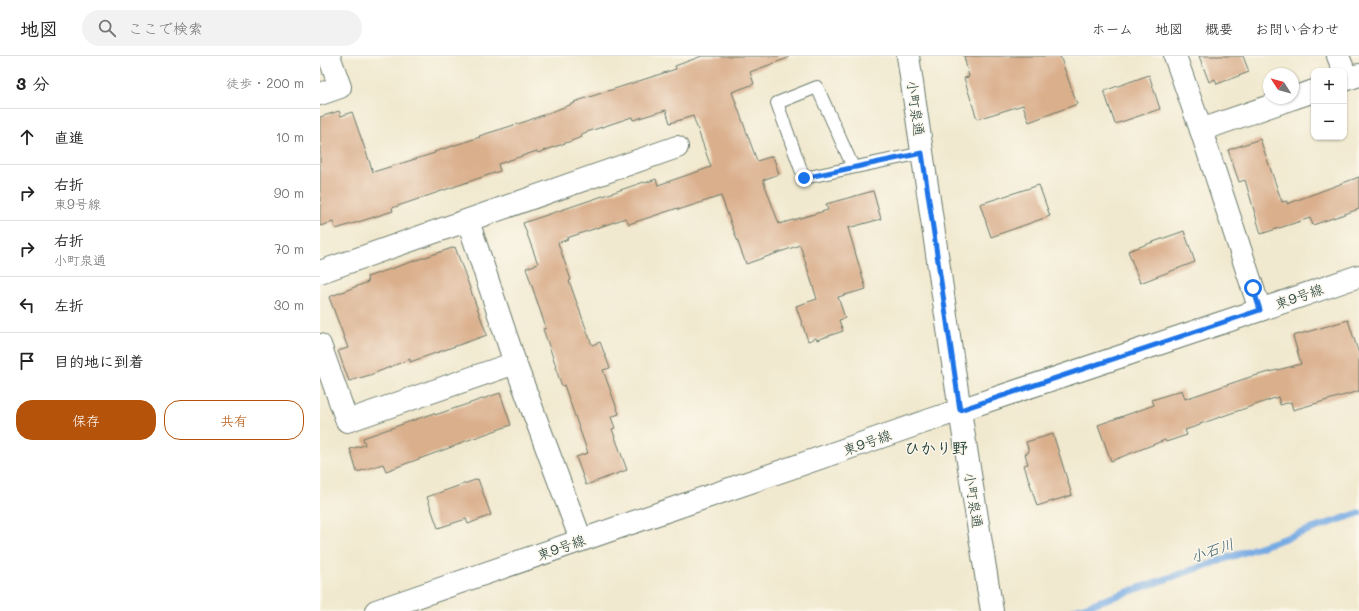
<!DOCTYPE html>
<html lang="ja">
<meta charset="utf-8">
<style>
:root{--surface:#fff;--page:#f2f2f2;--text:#222;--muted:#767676;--line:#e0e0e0;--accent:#b45309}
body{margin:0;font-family:Mali,"Klee One",sans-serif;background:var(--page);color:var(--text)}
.controls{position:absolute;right:12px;top:12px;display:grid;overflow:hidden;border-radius:8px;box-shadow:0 1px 3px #0004}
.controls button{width:36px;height:36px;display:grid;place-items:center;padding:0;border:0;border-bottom:1px solid var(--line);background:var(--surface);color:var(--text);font:20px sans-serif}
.compass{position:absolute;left:943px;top:12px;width:36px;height:36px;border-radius:50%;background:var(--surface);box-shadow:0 1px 3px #0004;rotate:306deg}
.stop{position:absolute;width:12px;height:12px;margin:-9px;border:3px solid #1a73e8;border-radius:50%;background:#fff}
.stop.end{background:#1a73e8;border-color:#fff;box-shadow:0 1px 4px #0008}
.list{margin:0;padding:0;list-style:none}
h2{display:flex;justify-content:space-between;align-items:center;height:52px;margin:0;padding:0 16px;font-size:17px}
h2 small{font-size:13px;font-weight:400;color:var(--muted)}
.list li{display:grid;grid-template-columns:26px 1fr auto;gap:12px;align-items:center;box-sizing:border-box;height:56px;padding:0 16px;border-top:1px solid var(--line)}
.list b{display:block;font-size:15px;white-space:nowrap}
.list p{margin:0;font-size:13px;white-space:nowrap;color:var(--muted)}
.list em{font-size:13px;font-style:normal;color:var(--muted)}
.actions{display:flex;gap:8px;padding:12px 16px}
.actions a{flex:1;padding:9px 0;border:1px solid var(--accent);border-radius:16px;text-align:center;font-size:14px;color:var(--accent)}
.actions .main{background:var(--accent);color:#fff}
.icon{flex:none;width:22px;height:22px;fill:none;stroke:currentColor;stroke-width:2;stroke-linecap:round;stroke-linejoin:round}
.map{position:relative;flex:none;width:1039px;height:555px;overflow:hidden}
header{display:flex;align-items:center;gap:24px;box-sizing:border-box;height:56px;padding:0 20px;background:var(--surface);border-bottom:1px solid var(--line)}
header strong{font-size:19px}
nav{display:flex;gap:22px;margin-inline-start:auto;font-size:14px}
.search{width:280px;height:36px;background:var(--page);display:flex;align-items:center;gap:10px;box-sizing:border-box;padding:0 14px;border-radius:22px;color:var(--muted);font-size:15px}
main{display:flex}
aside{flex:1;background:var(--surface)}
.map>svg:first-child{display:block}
</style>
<header>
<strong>地図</strong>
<div class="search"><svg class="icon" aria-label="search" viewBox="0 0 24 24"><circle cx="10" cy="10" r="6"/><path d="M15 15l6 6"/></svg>ここで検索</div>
<nav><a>ホーム</a><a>地図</a><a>概要</a><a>お問い合わせ</a></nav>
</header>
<main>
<aside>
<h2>3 分<small>徒歩 · 200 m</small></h2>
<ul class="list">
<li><svg class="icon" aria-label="ahead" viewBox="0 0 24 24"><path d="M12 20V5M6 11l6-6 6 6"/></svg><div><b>直進</b></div><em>10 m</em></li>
<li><svg class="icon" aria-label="right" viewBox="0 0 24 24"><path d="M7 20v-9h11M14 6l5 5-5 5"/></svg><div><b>右折</b><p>東9号線</p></div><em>90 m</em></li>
<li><svg class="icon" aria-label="right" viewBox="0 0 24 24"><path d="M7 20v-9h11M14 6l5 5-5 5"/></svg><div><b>右折</b><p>小町泉通</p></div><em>70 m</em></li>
<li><svg class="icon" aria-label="left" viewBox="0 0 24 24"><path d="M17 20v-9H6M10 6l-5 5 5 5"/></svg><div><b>左折</b></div><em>30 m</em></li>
<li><svg class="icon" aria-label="arrive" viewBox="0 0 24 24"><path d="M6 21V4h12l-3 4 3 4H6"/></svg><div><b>目的地に到着</b></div></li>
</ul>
<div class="actions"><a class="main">保存</a><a>共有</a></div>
</aside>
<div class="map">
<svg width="1039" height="555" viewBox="0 0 1039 555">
<rect width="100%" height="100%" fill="#fbf7ec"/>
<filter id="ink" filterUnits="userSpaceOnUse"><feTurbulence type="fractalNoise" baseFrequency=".025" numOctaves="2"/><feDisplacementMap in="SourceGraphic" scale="8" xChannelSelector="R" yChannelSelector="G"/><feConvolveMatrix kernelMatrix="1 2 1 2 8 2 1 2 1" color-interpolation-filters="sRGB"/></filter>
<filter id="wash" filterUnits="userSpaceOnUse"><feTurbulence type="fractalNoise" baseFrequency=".012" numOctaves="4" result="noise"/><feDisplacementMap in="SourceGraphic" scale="16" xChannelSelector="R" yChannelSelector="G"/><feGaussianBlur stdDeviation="0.9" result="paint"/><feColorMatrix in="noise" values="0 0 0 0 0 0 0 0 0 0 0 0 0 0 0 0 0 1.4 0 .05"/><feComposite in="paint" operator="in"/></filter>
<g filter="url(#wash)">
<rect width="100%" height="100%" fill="#f1e9cf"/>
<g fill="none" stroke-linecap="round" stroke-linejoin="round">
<!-- stream -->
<path stroke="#76aae3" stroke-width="7" d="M752 555 1039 457"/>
</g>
<g id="blocks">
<!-- building -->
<g fill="#daaf8c">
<path d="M382 0H468V2L430 16 434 28 412 36 437 105 453 100 459 118 443 124 459 168 508 154 506 148 553 135 561 163 528 172 546 233 518 241 525 262 519 264 523 275 497 284 496 282 488 285 476 250 497 243 480 189 426 208 401 140 358 154V152L309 168 306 162 247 182 248 183 238 187 251 224 249 225 272 289 280 286 290 312 283 314 299 358 291 361 295 372 292 373 307 414 266 429 256 401 268 397 244 329 242 330 235 311 236 310 223 273 226 272 206 212 218 208 203 167 324 126 325 127 336 123 338 129 391 111 373 60 350 67 346 54 313 64 312 61 261 78 262 81 218 97 217 95 178 108 180 115 72 152 73 155 16 173 13 166 0 170V61L19 55 21 60 32 56 53 116 115 97 114 96 160 81 159 80 207 65 255 47 254 46 356 13 355 10Z"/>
<path d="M644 0H740L757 48 709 66 703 49 657 63 644 22 649 21Z"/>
<path d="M879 0H923L929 16 897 28 895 23 889 26Z"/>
<path d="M829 19 840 53 795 68 784 35Z"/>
<path d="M940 83 962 146 967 145V148L1039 121V153L993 169 990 162 941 178 925 124 919 126 908 94Z"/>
<path d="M719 129 730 160 671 181 660 148Z"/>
<path d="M864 175 875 206 820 227 808 195Z"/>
<path d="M135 191 167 279 90 306V303L50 319 29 325 18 295 28 292 9 241 48 226 47 221Z"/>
<path d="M1028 264 1039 298V335L973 354 971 346 960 349 958 341 880 368V369L865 374 867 379 846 386 845 384 791 405 778 369 834 349 832 344 862 334 865 343 930 321 981 308 973 280Z"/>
<path d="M180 337 191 369 140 387V388L66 415 63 408 37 416 30 393 45 389 43 382 114 357 115 359Z"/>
<path d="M733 378 752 439 717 450 704 409 708 408 705 398 709 396 706 386Z"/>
<path d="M158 423 171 459 148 468 146 463 118 472 107 441Z"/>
</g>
</g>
</g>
<g filter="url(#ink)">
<use href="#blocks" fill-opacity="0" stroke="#68796a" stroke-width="1"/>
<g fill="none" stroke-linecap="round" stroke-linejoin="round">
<defs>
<path id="service" d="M533 111 497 31 457 47 484 122 602 97"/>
<g id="minor">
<path d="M855 0 881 74 940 254"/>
<path d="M1018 0 1024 15"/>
<path d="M1024 24 1039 19"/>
<path d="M0 38 20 31 9 0"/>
<path d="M973 42 994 35"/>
<path d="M881 74 973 42"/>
<path d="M148 165 195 307 261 484"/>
<path d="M0 216 357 91"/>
<path d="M0 289 27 365 195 307"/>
<path d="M668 531 672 555"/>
</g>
<g id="tertiary">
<path d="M588 0 640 355 668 531"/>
<path d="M56 555 610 364 940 254 1039 220"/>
</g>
</defs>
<!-- service casing -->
<use href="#service" stroke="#68796a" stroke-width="14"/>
<!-- minor casing -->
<use href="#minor" stroke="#68796a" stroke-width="24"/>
<!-- tertiary casing -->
<use href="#tertiary" stroke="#68796a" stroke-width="24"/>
<!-- service -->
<use href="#service" stroke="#fff" stroke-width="12"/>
<!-- minor -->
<use href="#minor" stroke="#fff" stroke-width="22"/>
<!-- tertiary -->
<use href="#tertiary" stroke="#fff" stroke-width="22"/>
</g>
</g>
<g fill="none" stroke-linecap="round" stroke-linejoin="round" filter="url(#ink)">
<!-- route -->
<path stroke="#1a73e8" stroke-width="5" d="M484 122 602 97 640 354 940 254 933 232"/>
</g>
<g text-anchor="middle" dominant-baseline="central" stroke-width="3" stroke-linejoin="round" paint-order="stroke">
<!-- street labels -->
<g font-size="14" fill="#1f3d34" stroke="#fbf7ec">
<text transform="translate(596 52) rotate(82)">小町泉通</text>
<text transform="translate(979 240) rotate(-19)">東9号線</text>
<text transform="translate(547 386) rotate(-19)">東9号線</text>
<text transform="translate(654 444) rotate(81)">小町泉通</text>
<text transform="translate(241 491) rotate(-19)">東9号線</text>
</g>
<!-- water labels -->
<g font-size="15" font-style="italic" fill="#395e69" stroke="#fbf7ec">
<text transform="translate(892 494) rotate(-19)">小石川</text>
</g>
<!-- quarter labels -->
<g font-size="16" font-weight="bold" fill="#1f3d34" stroke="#fbf7ec">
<text x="616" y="391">ひかり野</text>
</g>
</g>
</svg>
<div class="controls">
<button>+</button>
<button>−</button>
</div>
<svg class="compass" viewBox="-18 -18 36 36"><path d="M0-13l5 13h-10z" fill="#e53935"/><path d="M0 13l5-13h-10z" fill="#767676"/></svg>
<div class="stop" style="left:933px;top:232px"></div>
<div class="stop end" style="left:484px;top:122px"></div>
</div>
</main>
